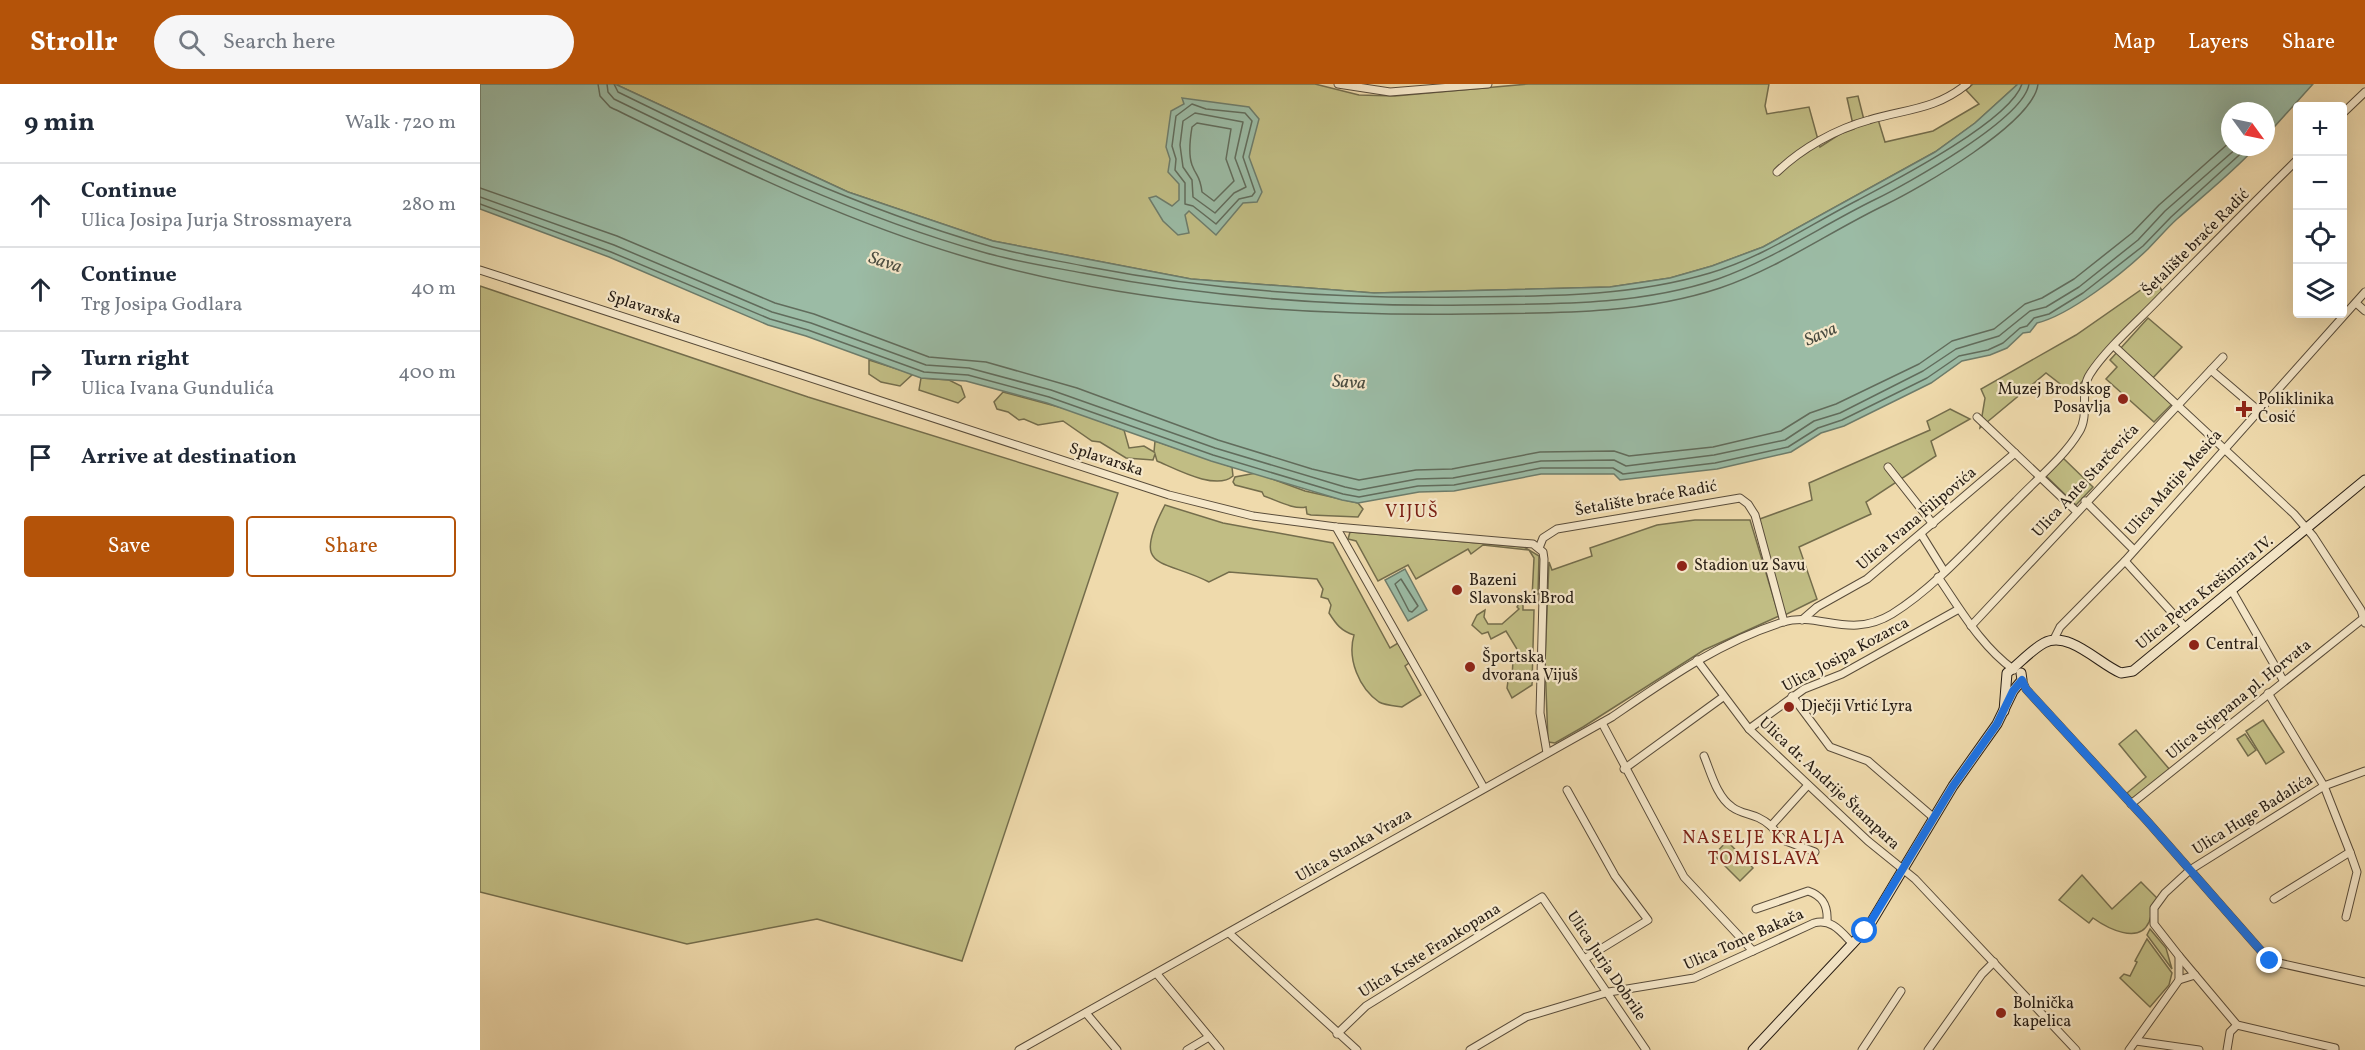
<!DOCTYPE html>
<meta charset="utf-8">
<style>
:root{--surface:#fff;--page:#f6f6f7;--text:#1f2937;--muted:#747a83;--line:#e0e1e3;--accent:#b45309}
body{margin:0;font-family:Vollkorn,serif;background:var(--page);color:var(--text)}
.controls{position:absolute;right:18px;top:18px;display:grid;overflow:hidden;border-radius:6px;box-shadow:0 6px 24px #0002}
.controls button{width:54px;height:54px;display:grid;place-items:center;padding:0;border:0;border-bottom:2px solid var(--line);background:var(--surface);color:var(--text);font:30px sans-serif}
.compass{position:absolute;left:1741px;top:18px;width:54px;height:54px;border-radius:50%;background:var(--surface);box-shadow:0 6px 24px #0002;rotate:123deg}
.stop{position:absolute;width:18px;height:18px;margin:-14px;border:4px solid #1a73e8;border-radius:50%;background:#fff}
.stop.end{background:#1a73e8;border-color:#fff;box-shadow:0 2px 6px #0008}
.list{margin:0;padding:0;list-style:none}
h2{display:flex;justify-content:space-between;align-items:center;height:78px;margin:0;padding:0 24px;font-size:26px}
h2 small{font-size:20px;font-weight:400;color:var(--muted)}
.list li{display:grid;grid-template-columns:39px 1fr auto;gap:18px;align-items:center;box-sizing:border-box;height:84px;padding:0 24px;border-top:2px solid var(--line)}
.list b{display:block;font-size:22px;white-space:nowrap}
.list p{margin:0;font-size:20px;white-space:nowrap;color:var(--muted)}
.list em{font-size:20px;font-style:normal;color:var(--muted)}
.actions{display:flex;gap:12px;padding:18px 24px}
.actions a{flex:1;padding:14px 0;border:2px solid var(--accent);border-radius:6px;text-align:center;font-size:21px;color:var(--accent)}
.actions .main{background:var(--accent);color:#fff}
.icon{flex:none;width:33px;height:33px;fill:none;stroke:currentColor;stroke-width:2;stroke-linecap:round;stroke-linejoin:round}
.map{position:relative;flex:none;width:1885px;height:966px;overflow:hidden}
header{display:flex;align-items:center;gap:36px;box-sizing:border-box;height:84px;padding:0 30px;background:var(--accent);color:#fff}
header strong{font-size:28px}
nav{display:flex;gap:33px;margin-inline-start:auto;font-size:21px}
.search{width:420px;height:54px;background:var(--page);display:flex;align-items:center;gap:15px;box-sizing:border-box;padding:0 21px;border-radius:33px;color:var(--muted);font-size:22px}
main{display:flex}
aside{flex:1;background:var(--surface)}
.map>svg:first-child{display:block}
</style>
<header>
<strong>Strollr</strong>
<div class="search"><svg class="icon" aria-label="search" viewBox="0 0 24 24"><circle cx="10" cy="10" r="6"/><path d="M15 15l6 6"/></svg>Search here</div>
<nav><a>Map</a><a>Layers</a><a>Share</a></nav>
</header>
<main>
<aside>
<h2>9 min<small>Walk · 720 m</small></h2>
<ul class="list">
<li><svg class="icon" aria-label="ahead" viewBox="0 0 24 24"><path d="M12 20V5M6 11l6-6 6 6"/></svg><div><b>Continue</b><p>Ulica Josipa Jurja Strossmayera</p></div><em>280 m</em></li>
<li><svg class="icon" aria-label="ahead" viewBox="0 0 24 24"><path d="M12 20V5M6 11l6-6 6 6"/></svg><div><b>Continue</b><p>Trg Josipa Godlara</p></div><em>40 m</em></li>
<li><svg class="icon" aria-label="right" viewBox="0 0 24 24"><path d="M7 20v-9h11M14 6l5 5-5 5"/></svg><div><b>Turn right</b><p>Ulica Ivana Gundulića</p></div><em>400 m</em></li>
<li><svg class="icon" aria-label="arrive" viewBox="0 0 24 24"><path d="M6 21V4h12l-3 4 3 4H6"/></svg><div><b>Arrive at destination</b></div></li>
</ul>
<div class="actions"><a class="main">Save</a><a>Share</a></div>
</aside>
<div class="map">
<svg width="1885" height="966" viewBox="0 0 1885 966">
<rect width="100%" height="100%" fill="#efdaac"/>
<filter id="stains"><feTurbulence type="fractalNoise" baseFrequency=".00333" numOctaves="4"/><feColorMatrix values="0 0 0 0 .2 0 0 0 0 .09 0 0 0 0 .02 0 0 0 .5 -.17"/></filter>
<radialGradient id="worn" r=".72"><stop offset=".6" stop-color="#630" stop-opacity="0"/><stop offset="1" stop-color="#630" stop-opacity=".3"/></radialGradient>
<!-- green -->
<g fill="#c1bd84" stroke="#746d4c" stroke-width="1.5">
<path d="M135 0H835L879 11 915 12 1048 0H1289L1285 22 1287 30 1329 23 1340 63 1360 50 1374 45 1367 14 1378 12 1384 36 1397 32 1405 58 1453 47 1499 20 1486 6 1493 0H1538L1495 39 1455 68 1283 163 1232 182 1190 194 1130 203 894 209 711 195 513 157 368 108Z"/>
<path d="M1675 196 1683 208 1592 309 1566 289 1500 344 1505 314 1501 305 1596 251Z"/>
<path d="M0 202 328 313 638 409 482 877 337 835 207 860 0 808Z"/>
<path d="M1668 234 1702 263 1670 297 1693 319 1674 338 1626 295 1637 283 1630 276Z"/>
<path d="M389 276 433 290 420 302 401 298 389 290Z"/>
<path d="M441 294 469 296 481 302 485 313 478 319 439 306Z"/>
<path d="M523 308 590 326 644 346 649 364 664 362 674 368 675 357 752 383 753 392C736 407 696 385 677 377L675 370 673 376 646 374 620 358 612 357 583 337 558 341 544 335 539 336 528 328 517 325 514 318Z"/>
<path d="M1470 325 1490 335 1451 357 1456 372 1386 418 1391 430 1319 463 1337 515 1305 531 1277 436 1332 416 1329 399 1450 346 1447 337Z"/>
<path d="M1583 374 1613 403 1596 421 1566 392Z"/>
<path d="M776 389 825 407 878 419 883 425 878 433 831 431 827 430 826 423C814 426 796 416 784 412L782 408 755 401 753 398 755 393Z"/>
<path d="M685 421 743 439 853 459 910 564 918 559 929 579 925 582 941 611 922 623C915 622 904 621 899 618 879 604 867 575 874 551 861 547 856 540 849 529L851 521 848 515 841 513 843 505 837 495 749 488 729 498C682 474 650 488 685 421Z"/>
<path d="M1215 436H1270L1299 532 1224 566 1103 643 1075 659 1068 658 1065 578 1069 478 1072 486 1112 472 1110 464 1177 441Z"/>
<path d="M870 448 1044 463 1059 472 1058 510 1052 514 1054 474 1049 466 1003 461 991 470 988 465 936 495 928 481 898 497 876 457 868 455Z"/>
<path d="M1039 520H1043V526H1054L1052 601 1032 614 1027 604 1028 597 1032 594 1033 576 1040 570 1026 547 1011 555 1008 548 1002 550 992 541 997 531 1005 526 1004 533 1008 540H1022L1039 525 1037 523Z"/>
<path d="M1783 636 1804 668 1786 680 1766 647Z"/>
<path d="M1656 646 1690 686 1653 716 1647 709 1666 693 1639 660Z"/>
<path d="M1765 650 1776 666 1768 672 1757 655Z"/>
<path d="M1247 757 1273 784 1260 797 1234 771Z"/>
<path d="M1602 791 1632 825 1661 798 1678 815C1673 823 1672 830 1669 838 1659 861 1627 844 1613 834L1609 839 1579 816Z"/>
<path d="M1670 845 1686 864 1692 885 1667 851Z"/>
<path d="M1667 855 1692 889 1689 901 1670 923 1640 894 1644 890 1650 892 1657 878 1655 877Z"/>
</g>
<!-- water -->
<g fill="#9bbba5" stroke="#6d7c6b" stroke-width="1.5">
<path d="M0 0H135L368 108 513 157 711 195 894 209 1130 203 1190 194 1232 182 1283 163 1455 68 1495 39 1538 0H1833L1786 52V27H1750V63H1776C1752 89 1724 111 1697 135 1687 144 1678 155 1668 165 1643 189 1590 231 1557 239L1550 248 1543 249 1527 264 1510 271 1482 277 1451 299 1364 342 1341 349 1311 368 1237 385 1140 396 1134 390H1061L974 407 939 408 878 419 862 416 731 377 567 319 486 297 441 294 326 252 288 241 129 173 0 125Z"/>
<path d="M702 14 769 23 779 35 769 73 782 108 777 118 763 119 736 151 709 127 705 131 709 149 698 151 683 137 669 114 676 112 692 122 699 116V100L688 88 690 75 686 63 691 27 704 20Z"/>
<path d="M925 485 947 526 928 537 905 496Z"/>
</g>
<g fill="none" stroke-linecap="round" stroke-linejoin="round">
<!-- shore -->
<g stroke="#616c5c" stroke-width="1.5">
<path d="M118 0 120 12 130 23C252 82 375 143 507 179 663 221 826 232 988 230 1072 229 1159 231 1240 204 1299 184 1349 148 1405 121 1440 104 1554 39 1558 0"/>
<path d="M127 0 128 8 134 15C255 74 377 133 506 169 538 178 571 183 603 189 731 214 859 223 989 221 1072 220 1158 222 1238 195 1294 175 1341 142 1394 116 1427 100 1544 35 1549 0"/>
<path d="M134 0 138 8C258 67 378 124 506 161 540 171 575 176 609 183 734 207 857 215 984 213 1067 212 1150 213 1230 189 1284 173 1329 141 1378 116 1414 97 1530 37 1542 0"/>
<path d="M712 20 726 25 765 29 772 37 763 73 775 108 772 112 759 115 736 140 713 122 705 120V99L695 86 696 75 692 62 696 32Z"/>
<path d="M715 29 763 38 755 74 766 103 754 109 735 129 713 113 712 96 703 83 700 61 703 37Z"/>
<path d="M717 39 751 45 746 75 754 97 734 117 722 108C720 91 717 94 712 81 708 70 710 55 712 43Z"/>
<path d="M0 104 137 152 295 219 334 230 449 273 506 278 597 304 738 356 832 385 879 396 936 386 972 385 1060 368 1134 367 1149 372 1233 363 1301 347 1330 329 1356 320 1439 280 1472 257 1514 245 1545 220 1562 214 1594 195 1652 149 1679 121 1750 58"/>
<path d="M0 113 134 161 292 228 331 239 446 281 489 284 571 306 735 364 865 403 879 406 937 395 973 394 1061 377 1134 376 1146 382 1234 371 1305 356 1334 337 1360 329 1443 287 1476 265 1519 252 1550 227 1566 223 1599 203 1658 156 1685 127 1758 63"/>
<path d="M0 120 131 168 290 235 328 246 444 288 488 291 569 313 733 371 863 410 879 413 938 402 974 401 1061 384H1133L1143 390 1235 379 1308 363 1338 344 1362 336 1447 294 1479 272 1508 266 1523 259 1540 244 1547 242 1554 234 1569 230 1603 209 1663 162 1691 133 1768 63"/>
<path d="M921 495 938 522 932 528 929 527 915 500Z"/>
</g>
<defs>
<g id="street">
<path d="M858 0 910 8 1008 0"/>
<path d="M1862 30 1885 8"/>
<path d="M1297 88C1322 64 1356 45 1389 36 1426 25 1455 26 1487 0"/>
<path d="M0 186 689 411 773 432 856 443 1053 460 1063 468 1064 475 1060 629 1067 669"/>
<path d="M1876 219 1885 227"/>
<path d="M1635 263 1814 430 1833 452 1881 526 1885 539"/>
<path d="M1731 286 1779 327"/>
<path d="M1497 333 1596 427"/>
<path d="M1408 383 1453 440"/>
<path d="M1605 417 1654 466"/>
<path d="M856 443 1004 704"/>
<path d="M1441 450 1464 487"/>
<path d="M1059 464 1063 454 1077 445 1260 414 1268 420 1275 431 1304 538"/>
<path d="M1645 477 1706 544"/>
<path d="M1458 493C1481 526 1500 561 1534 586"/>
<path d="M1752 507 1803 596"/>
<path d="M1322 536 1337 523 1387 495 1535 369"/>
<path d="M1491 542 1743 273"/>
<path d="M1574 555 1580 543 1645 477 1885 208"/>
<path d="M1217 576 1269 645 1388 757 1435 795 1596 966"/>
<path d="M1542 596 1546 605 1668 738 1790 877 1885 898"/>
<path d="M1788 609 1844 702 1870 768 1877 788 1866 833"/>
<path d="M1312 612 1350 663 1388 677 1454 734"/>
<path d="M1122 639 1204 793 1273 867"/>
<path d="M1269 645 1324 605 1362 590 1479 525"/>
<path d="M1224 672C1231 689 1237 713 1252 723 1264 732 1275 728 1291 742"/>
<path d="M1144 685 1243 613"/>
<path d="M1328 701 1291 742 1303 756 1335 768"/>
<path d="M1087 706 1135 792 1168 836 1106 874"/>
<path d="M1651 720 1885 533"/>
<path d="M1794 815 1870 768"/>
<path d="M1276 825 1328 807C1343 812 1348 822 1347 837"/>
<path d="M749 849 877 966"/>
<path d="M1699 872 1757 941 1855 964V966"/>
<path d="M677 890 740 966"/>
<path d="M1699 896 1715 891"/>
<path d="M606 929 637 966"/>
<path d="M857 950 886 922 1062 813 1166 966"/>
<path d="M1656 957 1719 966"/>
<path d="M539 966 1132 633C1186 596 1239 558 1303 538 1339 527 1369 556 1412 530 1457 502 1498 454 1536 417 1555 397 1585 372 1599 348 1610 331 1599 306 1610 290 1626 265 1659 236 1680 214 1725 168 1771 121 1818 75"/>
<path d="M707 966 729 953"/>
<path d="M990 966 1046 933 1129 908 1214 894 1334 839C1352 834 1362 849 1373 860"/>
<path d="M1382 966 1421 907"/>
<path d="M1448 966 1502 890 1514 878"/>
<path d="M1649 966 1699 896V872L1674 840V824L1685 809 1710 786 1844 702 1885 687"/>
<path d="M1747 966 1750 948 1757 941"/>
</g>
<g id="secondary">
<path d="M1524 627 1527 589C1539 580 1551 566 1564 559 1589 546 1619 580 1641 589L1653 587 1885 396"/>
<path d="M1273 966 1389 842 1473 702 1517 640 1533 607 1542 596 1541 589"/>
</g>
</defs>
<!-- street casing -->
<use href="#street" stroke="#594c3a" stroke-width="9"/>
<!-- secondary casing -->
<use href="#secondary" stroke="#271d14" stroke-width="11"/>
<!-- street -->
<use href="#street" stroke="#f5e7c9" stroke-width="7"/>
<!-- secondary -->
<use href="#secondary" stroke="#f5e7c9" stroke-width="9"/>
</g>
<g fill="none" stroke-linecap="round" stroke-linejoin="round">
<!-- route -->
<path stroke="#1a73e8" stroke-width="8" d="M1385 847 1473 702 1517 640 1533 607 1542 596 1546 605 1668 738 1790 877"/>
</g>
<!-- markers -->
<g fill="#8f2418" stroke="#f5e7c9" stroke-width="2">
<circle cx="1643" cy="315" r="6"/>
<path d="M1761 316h6v6h6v6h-6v6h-6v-6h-6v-6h6z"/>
<circle cx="1202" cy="482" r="6"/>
<circle cx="977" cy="506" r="6"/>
<circle cx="1714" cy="561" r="6"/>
<circle cx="990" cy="583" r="6"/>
<circle cx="1309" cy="623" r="6"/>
<circle cx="1521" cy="929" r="6"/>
</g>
<g text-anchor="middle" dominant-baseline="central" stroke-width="4.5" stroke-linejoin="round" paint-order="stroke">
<!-- street labels -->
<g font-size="16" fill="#271d14" stroke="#f5e7c9">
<text transform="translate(1716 159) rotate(-45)">Šetalište braće Radić</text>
<text transform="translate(164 224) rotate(18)">Splavarska</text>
<text transform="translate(626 376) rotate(18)">Splavarska</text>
<text transform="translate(1606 397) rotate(-47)">Ulica Ante Starčevića</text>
<text transform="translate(1694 399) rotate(-48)">Ulica Matije Mesića</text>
<text transform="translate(1166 415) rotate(-10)">Šetalište braće Radić</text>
<text transform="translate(1437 435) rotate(-40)">Ulica Ivana Filipovića</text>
<text transform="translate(1725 509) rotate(-39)">Ulica Petra Krešimira IV.</text>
<text transform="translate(1366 571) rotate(-28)">Ulica Josipa Kozarca</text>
<text transform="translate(1759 616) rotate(-39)">Ulica Stjepana pl. Horvata</text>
<text transform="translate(1349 700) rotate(43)">Ulica dr. Andrije Štampara</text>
<text transform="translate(1773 731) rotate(-32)">Ulica Huge Badalića</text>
<text transform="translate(874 762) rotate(-30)">Ulica Stanka Vraza</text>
<text transform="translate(1264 856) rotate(-24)">Ulica Tome Bakača</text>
<text transform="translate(950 867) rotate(-32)">Ulica Krste Frankopana</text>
<text transform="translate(1126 882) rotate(56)">Ulica Jurja Dobrile</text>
</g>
<!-- poi labels -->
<g font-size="16" fill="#271d14" stroke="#f5e7c9" text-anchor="start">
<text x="1631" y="306" text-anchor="end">Muzej Brodskog<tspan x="1631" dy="18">Posavlja</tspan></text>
<text x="1778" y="316">Poliklinika<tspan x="1778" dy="18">Ćosić</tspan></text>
<text x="1214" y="482">Stadion uz Savu</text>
<text x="989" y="497">Bazeni<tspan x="989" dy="18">Slavonski Brod</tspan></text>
<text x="1726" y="561">Central</text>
<text x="1002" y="574">Športska<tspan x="1002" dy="18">dvorana Vijuš</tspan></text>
<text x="1321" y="623">Dječji Vrtić Lyra</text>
<text x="1533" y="920">Bolnička<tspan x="1533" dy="18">kapelica</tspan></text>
</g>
<!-- water labels -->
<g font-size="18" font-style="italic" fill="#4a4c40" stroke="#f5e7c9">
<text transform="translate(405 179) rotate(18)">Sava</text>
<text transform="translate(1341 251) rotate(-24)">Sava</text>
<text transform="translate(869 299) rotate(3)">Sava</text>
</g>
<!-- neighbourhood labels -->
<g font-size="18" letter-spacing="1.5" fill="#7a1f14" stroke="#f5e7c9">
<text x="932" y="428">VIJUŠ</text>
<text x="1284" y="754">NASELJE KRALJA<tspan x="1284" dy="21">TOMISLAVA</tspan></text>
</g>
</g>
<rect width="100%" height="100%" filter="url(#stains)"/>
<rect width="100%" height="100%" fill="url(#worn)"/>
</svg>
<div class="controls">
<button>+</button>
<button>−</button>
<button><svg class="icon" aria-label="locate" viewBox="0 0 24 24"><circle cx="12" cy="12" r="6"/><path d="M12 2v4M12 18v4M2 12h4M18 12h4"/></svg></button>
<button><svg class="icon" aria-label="layers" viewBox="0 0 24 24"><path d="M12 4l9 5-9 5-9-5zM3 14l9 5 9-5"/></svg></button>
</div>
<svg class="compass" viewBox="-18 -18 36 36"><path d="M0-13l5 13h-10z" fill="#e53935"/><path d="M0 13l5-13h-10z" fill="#747a83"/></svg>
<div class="stop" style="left:1385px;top:847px"></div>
<div class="stop end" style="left:1790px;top:877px"></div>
</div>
</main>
